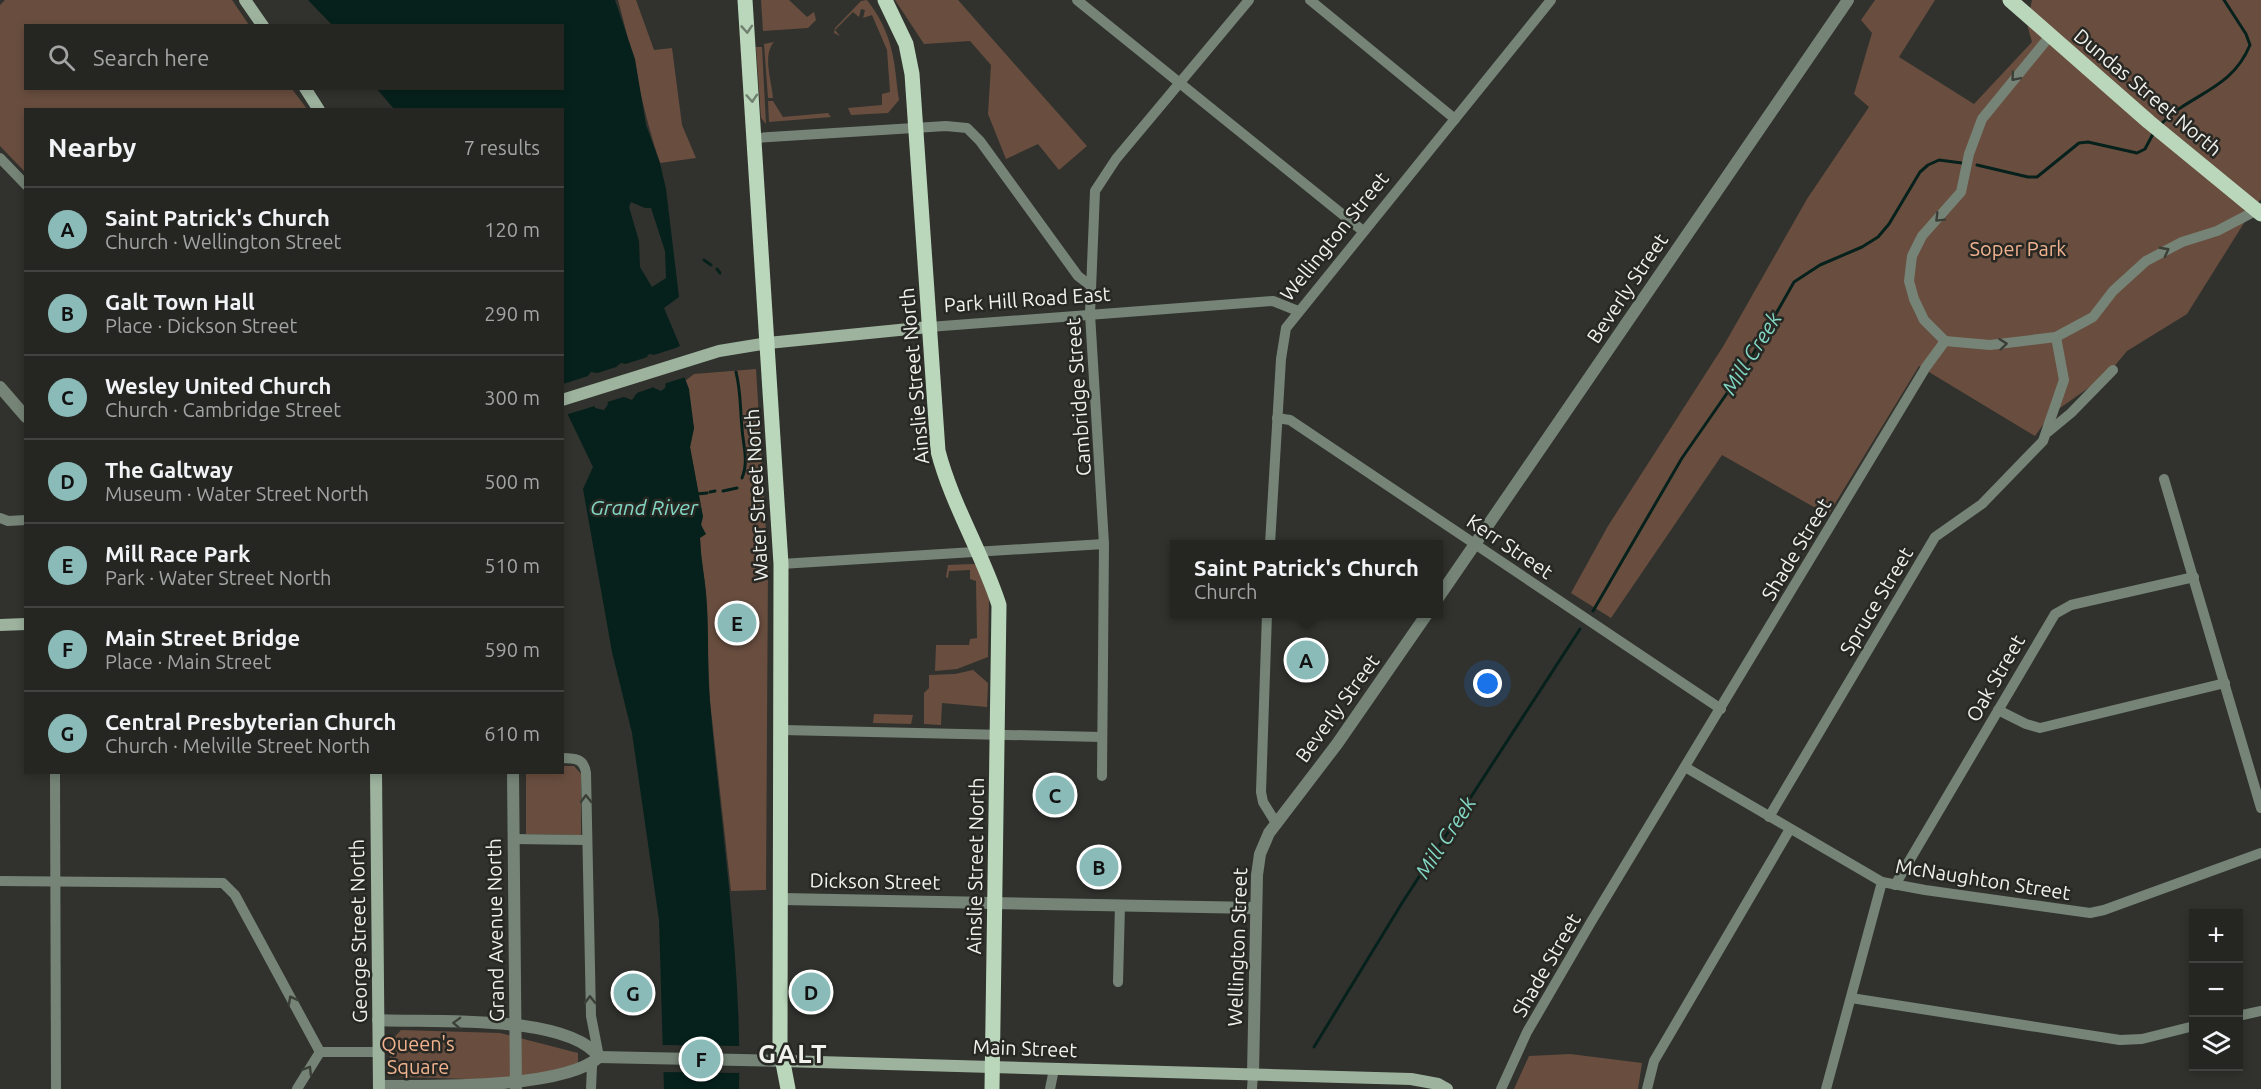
<!DOCTYPE html>
<meta charset="utf-8">
<style>
:root{--surface:#252622;--page:#31322f;--text:#f1f3f6;--muted:#a3a5a5;--line:#424340;--accent:#8bbbb9}
body{margin:0;font-family:Ubuntu,sans-serif;background:var(--page);color:var(--text)}
.controls{position:absolute;right:18px;bottom:18px;display:grid;overflow:hidden;border-radius:0px;box-shadow:0 3px 9px #0003}
.controls button{width:54px;height:54px;display:grid;place-items:center;padding:0;border:0;border-bottom:2px solid var(--line);background:var(--surface);color:var(--text);font:30px sans-serif}
.you{position:absolute;left:1488px;top:684px;width:21px;height:21px;margin:-15px;border:4px solid #fff;border-radius:50%;background:#1a73e8;box-shadow:0 0 0 9px #1a73e833}
.badge{display:grid;place-items:center;width:39px;height:39px;border-radius:50%;background:var(--accent);color:#111;font-size:20px;font-weight:700}
.pin{position:absolute;translate:-50% -50%;border:3px solid #fff;box-shadow:0 2px 6px #0006}
.popup{position:absolute;left:1170px;top:540px;width:273px;height:78px;box-sizing:border-box;display:grid;place-content:center;border-radius:0px;background:var(--surface);filter:drop-shadow(0 2px 4px #0005);font-size:20px;white-space:nowrap;color:var(--muted)}
.popup b{font-size:22px;color:var(--text)}
.popup::after{content:'';position:absolute;left:50%;top:100%;margin-left:-12px;border:12px solid transparent;border-top-color:var(--surface)}
.list{margin:0;padding:0;list-style:none}
h2{display:flex;justify-content:space-between;align-items:center;height:78px;margin:0;padding:0 24px;font-size:26px}
h2 small{font-size:20px;font-weight:400;color:var(--muted)}
.list li{display:grid;grid-template-columns:39px 1fr auto;gap:18px;align-items:center;box-sizing:border-box;height:84px;padding:0 24px;border-top:2px solid var(--line)}
.list b{display:block;font-size:22px;white-space:nowrap}
.list p{margin:0;font-size:20px;white-space:nowrap;color:var(--muted)}
.list em{font-size:20px;font-style:normal;color:var(--muted)}
.icon{flex:none;width:33px;height:33px;fill:none;stroke:currentColor;stroke-width:2;stroke-linecap:round;stroke-linejoin:round}
.map{position:relative;flex:none;width:2261px;height:1089px;overflow:hidden}
.search{position:absolute;background:var(--surface);box-shadow:0 3px 9px #0003;left:24px;top:24px;width:540px;height:66px;display:flex;align-items:center;gap:15px;box-sizing:border-box;padding:0 21px;border-radius:0px;color:var(--muted);font-size:22px}
.panel{position:absolute;background:var(--surface);box-shadow:0 3px 9px #0003;left:24px;top:108px;width:540px;height:666px;border-radius:0px}
.map>svg:first-child{display:block}
</style>
<div class="map">
<svg width="2261" height="1089" viewBox="0 0 2261 1089">
<rect width="100%" height="100%" fill="#31322d"/>
<!-- green -->
<g fill="#694e3f">
<path d="M5 0H232L249 25 26 26V88L292 89 307 109 26 110 25 172 0 146V5Z"/>
<path d="M618 0H636L654 50 672 48 682 125 696 158 660 163C642 110 633 54 618 0Z"/>
<path d="M761 0H789L807 17 814 12 816 20 808 28 763 31Z"/>
<path d="M867 0C895 36 894 64 899 100L888 113 851 115 848 108 882 105V94L890 92 887 50 872 15 863 18 865 10 861 9 859 17 853 12 835 30 840 36 834 33 835 28 861 1Z"/>
<path d="M895 0H958L1087 146 1059 170 1038 144 1006 159 988 114 991 65 970 41 924 44Z"/>
<path d="M1875 0H1935L1899 57 1974 104 2032 42 2027 24 2032 0H2261V199L2254 207 2187 314 2127 351 2107 375 2050 415 2035 436 1919 366 1828 515 1722 455 1611 618 1571 593 1608 526 1724 345 1807 199 1869 107 1854 94 1872 33 1861 20Z"/>
<path d="M774 42C762 55 772 82 773 98H768L764 44Z"/>
<path d="M756 47H762L766 124 761 118Z"/>
<path d="M768 101H773L783 117 828 113 831 117 769 122Z"/>
<path d="M756 369 768 564 766 890 731 891 710 701 705 583 701 558 700 538 704 532 700 521 703 517 690 447 694 428 685 381 694 374Z"/>
<path d="M973 564 976 565 989 598 988 657 957 669 935 671 936 645H969L970 639 977 638 976 581 970 579V570L949 571 948 578 946 577 948 565Z"/>
<path d="M973 670 988 683 987 707 942 703 941 725 924 724V693L929 688V675L955 674Z"/>
<path d="M874 714 913 715 911 724 873 723Z"/>
<path d="M563 766H574L581 774V835L526 834V773L562 772Z"/>
<path d="M401 1030 500 1033 578 1053V1064L532 1076 501 1080 401 1077 390 1064V1042Z"/>
<path d="M1570 1054 1642 1063 1638 1089H1514L1529 1056Z"/>
</g>
<!-- water -->
<path fill="#06211c" fill-rule="evenodd" d="M308 0H615L635 59 646 125 660 163 666 189 679 297 664 308 680 346 674 349 689 389 694 428 690 447 703 517 701 525 706 534 700 538C701 561 706 584 707 606 709 638 707 670 710 702 721 831 742 959 739 1089H664L659 920 632 733 612 652 583 489 593 467 568 415 563 386 562 110 394 109 377 89 562 88V26L332 25ZM631 202 645 208H651L665 251 666 278 652 287 640 267 639 241 629 207ZM649 354 656 355 666 383 665 388 661 391 654 388 646 358ZM621 363 626 364 637 393 632 400 624 397 616 367ZM591 372 597 373 608 404 604 410 595 408 587 377Z"/>
<!-- pier -->
<g fill="#31322d">
<path d="M682 346 677 350 686 377 663 384 651 356 649 358 657 386 634 394 622 366 619 367 627 396 604 403 594 375H592L598 405 565 415 563 384Z"/>
<path d="M661 1045 742 1046V1073L660 1072Z"/>
</g>
<g fill="none" stroke-linecap="round" stroke-linejoin="round">
<!-- stream -->
<g stroke="#06211c" stroke-width="3">
<path d="M2160 125C2190 93 2231 91 2250 45L2246 34 2224 0"/>
<path d="M1977 165 2028 177H2037L2079 143 2088 142 2137 153 2145 149 2154 132"/>
<path d="M704 260 711 265"/>
<path d="M717 269 720 273"/>
<path d="M736 372C741 392 740 408 742 428 743 445 749 461 742 478"/>
<path d="M723 491 737 488"/>
<path d="M710 492 715 491"/>
<path d="M697 494 707 493"/>
<path d="M1593 611 1682 458 1748 363 1794 282 1820 265 1862 247 1878 237 1889 224 1920 172 1928 165 1939 160 1962 163"/>
<path d="M1314 1047 1402 903 1580 629"/>
</g>
<!-- minor -->
<g stroke="#768477" stroke-width="10">
<path d="M1077 0 1363 231"/>
<path d="M1310 0 1455 119"/>
<path d="M755 138 946 126 967 128 980 141 1078 276 1091 286"/>
<path d="M0 158 26 185"/>
<path d="M929 327 1273 301 1298 311"/>
<path d="M1945 341 1924 320 1914 299 1909 281 1912 256 1922 236 1961 192 1969 154 1982 119 2049 37"/>
<path d="M1945 341 1990 345 2056 337 2093 317 2113 291 2146 261 2182 242 2217 231 2261 208"/>
<path d="M1277 418 1290 420 1721 709"/>
<path d="M2048 432 2071 413 2113 370"/>
<path d="M2164 479 2261 808"/>
<path d="M0 518 8 521 26 520"/>
<path d="M1270 544 1281 359 1286 328 1551 0"/>
<path d="M781 564 1104 544"/>
<path d="M1267 614 1261 792 1263 802 1276 823"/>
<path d="M1998 710 2026 724 2040 728 2225 683"/>
<path d="M782 730 1102 737"/>
<path d="M562 758C576 758 584 759 586 773L591 1016 599 1057"/>
<path d="M1685 767 1882 882 1925 890 2090 913 2104 910 2261 853"/>
<path d="M55 772 56 1089"/>
<path d="M1102 776 1104 544 1090 314 1095 191 1116 159 1249 0"/>
<path d="M1769 817 1935 537 1982 504 2043 441 2064 380 2056 337"/>
<path d="M513 839 587 840"/>
<path d="M0 881 223 883 235 895 320 1052"/>
<path d="M1895 885 2055 614 2071 605 2194 577"/>
<path d="M1118 982 1120 905"/>
<path d="M1851 998 2120 1040 2142 1039 2194 1026"/>
<path d="M2238 1016 2261 1011"/>
<path d="M320 1052H379"/>
<path d="M297 1089 320 1052"/>
<path d="M591 1089 592 1066"/>
<path d="M1050 1089 1054 1069"/>
<path d="M1252 1089 1253 1074"/>
<path d="M1501 1089 1527 1032 1591 922 1926 367 1945 341"/>
<path d="M1647 1089 1654 1061 1790 829"/>
<path d="M1826 1089 1882 882"/>
</g>
<!-- tertiary -->
<g stroke="#768477" stroke-width="12">
<path d="M0 387 26 417"/>
<path d="M1438 598 1848 0"/>
<path d="M513 772 516 1089"/>
<path d="M782 899 1256 908"/>
<path d="M378 1020C432 1023 566 1013 599 1057"/>
<path d="M599 1057 783 1061"/>
<path d="M1253 1074 1257 875 1260 854 1269 833 1337 744 1427 614"/>
<path d="M379 1086C432 1086 564 1089 599 1057"/>
</g>
<!-- secondary -->
<g stroke="#9db39e" stroke-width="12">
<path d="M245 0 263 26"/>
<path d="M305 88 319 110"/>
<path d="M562 400 719 351 768 343 929 327"/>
<path d="M0 625 26 624"/>
<path d="M376 772 379 1089"/>
<path d="M783 1061 1411 1079 1438 1084 1447 1089"/>
</g>
<!-- primary -->
<g stroke="#bad7bb" stroke-width="15">
<path d="M745 0 781 564 780 1047 788 1089"/>
<path d="M885 0 906 44 912 74 938 451C952 505 982 552 999 605L992 1089"/>
<path d="M2010 0 2149 122 2261 214"/>
</g>
</g>
<!-- one-way arrows -->
<defs><path id="oneway-chevron" d="M-2-3.5L2.5 0L-2 3.5" fill="none" stroke-width="1.6" stroke-linecap="round" stroke-linejoin="round" transform="scale(1.5)"/></defs>
<g stroke="#70806f">
<use href="#oneway-chevron" transform="translate(747 29) rotate(86)"/>
<use href="#oneway-chevron" transform="translate(752 98) rotate(86)"/>
</g>
<g stroke="#3b3f38">
<use href="#oneway-chevron" transform="translate(2015 77) rotate(130)"/>
<use href="#oneway-chevron" transform="translate(1939 218) rotate(135)"/>
<use href="#oneway-chevron" transform="translate(2165 251) rotate(-28)"/>
<use href="#oneway-chevron" transform="translate(2003 344) rotate(-6)"/>
<use href="#oneway-chevron" transform="translate(586 799) rotate(-91)"/>
<use href="#oneway-chevron" transform="translate(292 1000) rotate(-118)"/>
<use href="#oneway-chevron" transform="translate(590 1000) rotate(-91)"/>
<use href="#oneway-chevron" transform="translate(457 1023) rotate(-178)"/>
<use href="#oneway-chevron" transform="translate(308 1070) rotate(-58)"/>
</g>
<g text-anchor="middle" dominant-baseline="central" stroke-width="5" stroke-linejoin="round" paint-order="stroke">
<!-- street labels -->
<g font-size="20" fill="#f0f1ed" stroke="#272823">
<text transform="translate(2148 92) rotate(40)">Dundas Street North</text>
<text transform="translate(1334 236) rotate(-51)">Wellington Street</text>
<text transform="translate(1627 288) rotate(-56)">Beverly Street</text>
<text transform="translate(1027 299) rotate(-4)">Park Hill Road East</text>
<text transform="translate(914 376) rotate(-95)">Ainslie Street North</text>
<text transform="translate(1078 397) rotate(-94)">Cambridge Street</text>
<text transform="translate(756 495) rotate(-93)">Water Street North</text>
<text transform="translate(1510 546) rotate(34)">Kerr Street</text>
<text transform="translate(1796 549) rotate(-59)">Shade Street</text>
<text transform="translate(1876 601) rotate(-59)">Spruce Street</text>
<text transform="translate(1995 678) rotate(-60)">Oak Street</text>
<text transform="translate(1337 708) rotate(-54)">Beverly Street</text>
<text transform="translate(975 866) rotate(-89)">Ainslie Street North</text>
<text transform="translate(1983 879) rotate(9)">McNaughton Street</text>
<text transform="translate(875 881) rotate(1)">Dickson Street</text>
<text transform="translate(495 930) rotate(-91)">Grand Avenue North</text>
<text transform="translate(358 931) rotate(-91)">George Street North</text>
<text transform="translate(1237 947) rotate(-88)">Wellington Street</text>
<text transform="translate(1546 965) rotate(-60)">Shade Street</text>
<text transform="translate(1025 1048) rotate(2)">Main Street</text>
</g>
<!-- park labels -->
<g font-size="20" fill="#f1b28f" stroke="#272823">
<text x="2018" y="248">Soper Park</text>
<text x="418" y="1043">Queen's<tspan x="418" dy="23">Square</tspan></text>
</g>
<!-- water labels -->
<g font-size="21" font-style="italic" fill="#83d8c5" stroke="#272823">
<text transform="translate(1751 353) rotate(-58)">Mill Creek</text>
<text x="644" y="507">Grand River</text>
<text transform="translate(1445 837) rotate(-57)">Mill Creek</text>
</g>
<!-- district labels -->
<g font-size="26" font-weight="bold" letter-spacing="1.5" fill="#f0f1ed" stroke="#272823">
<text x="793" y="1053">GALT</text>
</g>
</g>
</svg>
<div class="controls">
<button>+</button>
<button>−</button>
<button><svg class="icon" aria-label="layers" viewBox="0 0 24 24"><path d="M12 4l9 5-9 5-9-5zM3 14l9 5 9-5"/></svg></button>
</div>
<div class="you"></div>
<div class="pin badge" style="left:1306px;top:660px">A</div>
<div class="popup"><b>Saint Patrick's Church</b>Church</div>
<div class="pin badge" style="left:1099px;top:867px">B</div>
<div class="pin badge" style="left:1055px;top:795px">C</div>
<div class="pin badge" style="left:811px;top:992px">D</div>
<div class="pin badge" style="left:737px;top:623px">E</div>
<div class="pin badge" style="left:701px;top:1059px">F</div>
<div class="pin badge" style="left:633px;top:993px">G</div>
<div class="search"><svg class="icon" aria-label="search" viewBox="0 0 24 24"><circle cx="10" cy="10" r="6"/><path d="M15 15l6 6"/></svg>Search here</div>
<section class="panel">
<h2>Nearby<small>7 results</small></h2>
<ul class="list">
<li><span class="badge">A</span><div><b>Saint Patrick's Church</b><p>Church · Wellington Street</p></div><em>120 m</em></li>
<li><span class="badge">B</span><div><b>Galt Town Hall</b><p>Place · Dickson Street</p></div><em>290 m</em></li>
<li><span class="badge">C</span><div><b>Wesley United Church</b><p>Church · Cambridge Street</p></div><em>300 m</em></li>
<li><span class="badge">D</span><div><b>The Galtway</b><p>Museum · Water Street North</p></div><em>500 m</em></li>
<li><span class="badge">E</span><div><b>Mill Race Park</b><p>Park · Water Street North</p></div><em>510 m</em></li>
<li><span class="badge">F</span><div><b>Main Street Bridge</b><p>Place · Main Street</p></div><em>590 m</em></li>
<li><span class="badge">G</span><div><b>Central Presbyterian Church</b><p>Church · Melville Street North</p></div><em>610 m</em></li>
</ul>
</section>
</div>
